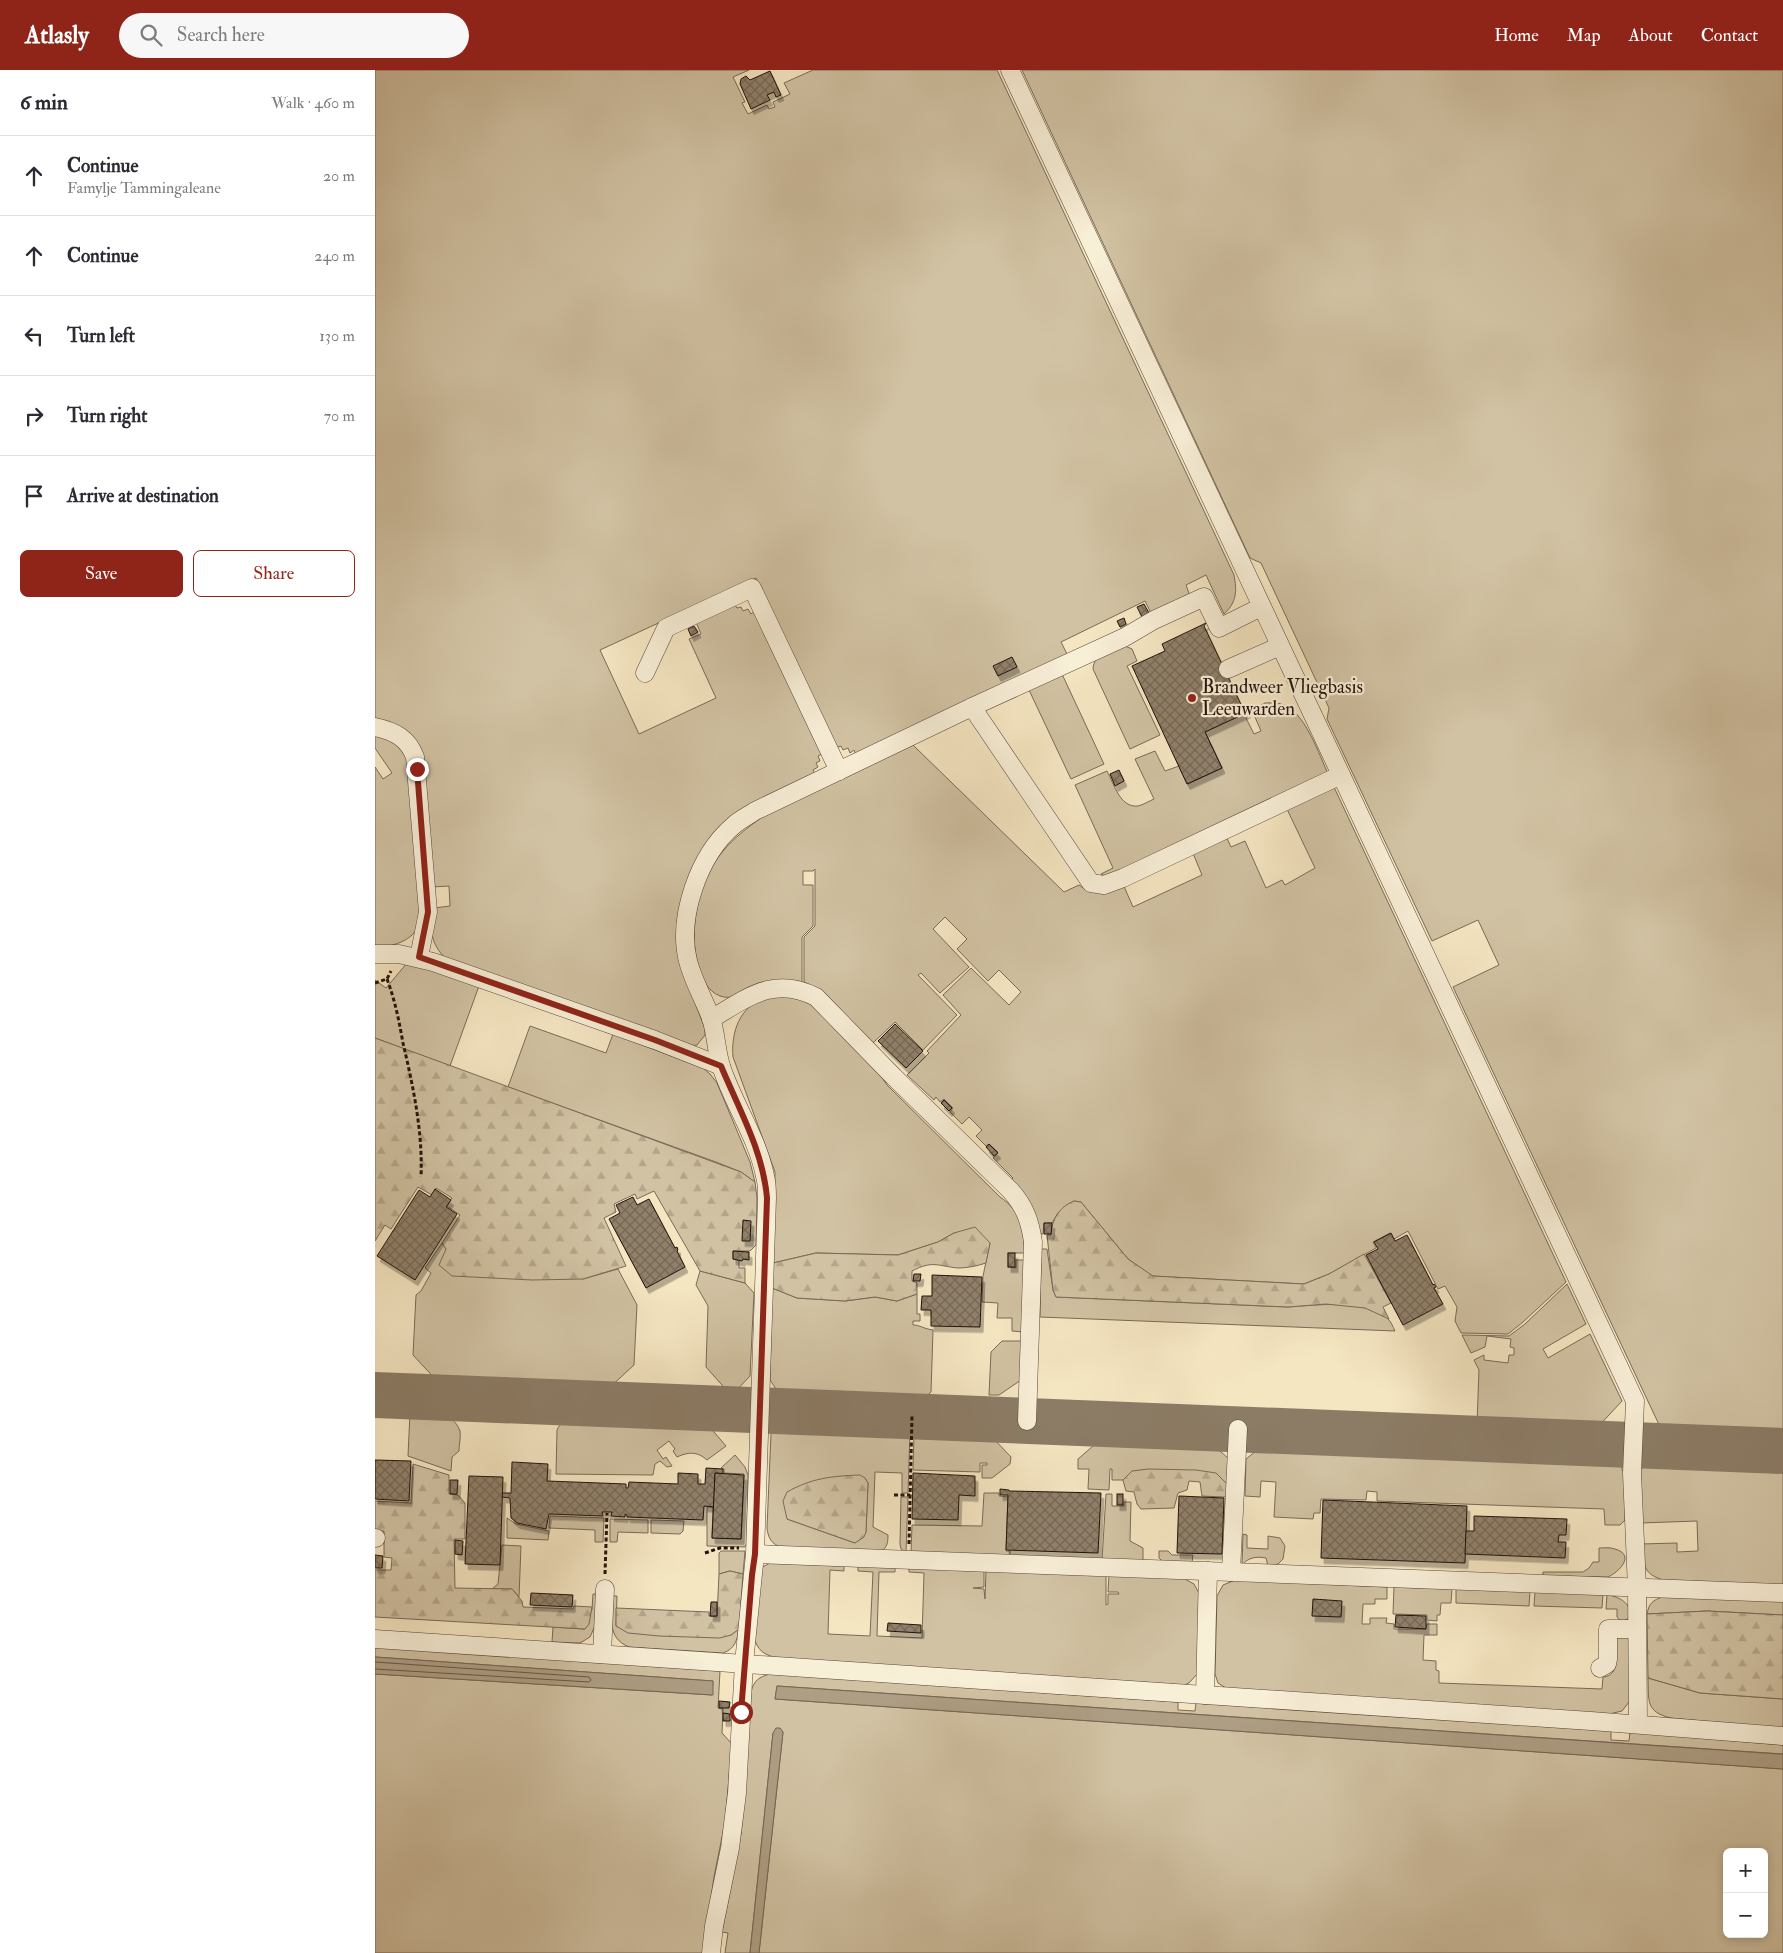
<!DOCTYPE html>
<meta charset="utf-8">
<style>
:root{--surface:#fff;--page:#f7f7f7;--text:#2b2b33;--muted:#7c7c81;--line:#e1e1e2;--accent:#8f2418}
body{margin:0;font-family:"IM FELL Double Pica",serif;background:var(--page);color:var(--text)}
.controls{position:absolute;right:15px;bottom:15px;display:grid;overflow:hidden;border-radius:8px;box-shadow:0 2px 8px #0003}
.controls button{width:45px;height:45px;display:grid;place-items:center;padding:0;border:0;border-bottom:1px solid var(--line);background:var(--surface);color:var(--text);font:25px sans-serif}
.stop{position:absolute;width:15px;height:15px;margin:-11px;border:4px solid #8f2418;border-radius:50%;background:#fff}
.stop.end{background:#8f2418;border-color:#fff;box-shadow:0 1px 5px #0008}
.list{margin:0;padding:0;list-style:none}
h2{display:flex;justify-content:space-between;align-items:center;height:65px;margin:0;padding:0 20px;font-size:21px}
h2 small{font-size:16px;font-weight:400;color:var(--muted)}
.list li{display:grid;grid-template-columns:32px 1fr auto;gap:15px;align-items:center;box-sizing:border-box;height:80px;padding:0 20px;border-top:1px solid var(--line)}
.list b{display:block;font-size:19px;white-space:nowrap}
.list p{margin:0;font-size:16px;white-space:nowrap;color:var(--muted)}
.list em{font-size:16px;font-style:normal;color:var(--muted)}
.actions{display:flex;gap:10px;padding:15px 20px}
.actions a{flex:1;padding:11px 0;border:1px solid var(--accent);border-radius:8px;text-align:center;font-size:18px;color:var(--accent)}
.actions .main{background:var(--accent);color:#fff}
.icon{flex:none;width:28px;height:28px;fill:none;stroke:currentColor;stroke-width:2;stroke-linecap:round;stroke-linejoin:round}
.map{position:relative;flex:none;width:1408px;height:1883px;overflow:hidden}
header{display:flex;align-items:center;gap:30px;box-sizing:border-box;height:70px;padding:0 25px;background:var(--accent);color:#fff}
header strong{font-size:24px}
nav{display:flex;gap:28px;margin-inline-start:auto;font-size:18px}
.search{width:350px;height:45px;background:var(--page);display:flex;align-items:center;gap:12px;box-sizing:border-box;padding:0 18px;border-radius:28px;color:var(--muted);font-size:19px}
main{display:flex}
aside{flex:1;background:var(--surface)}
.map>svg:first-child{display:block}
</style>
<header>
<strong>Atlasly</strong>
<div class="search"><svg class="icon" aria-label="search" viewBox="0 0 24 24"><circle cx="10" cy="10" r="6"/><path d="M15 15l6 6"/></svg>Search here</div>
<nav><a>Home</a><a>Map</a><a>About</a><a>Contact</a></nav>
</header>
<main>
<aside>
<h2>6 min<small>Walk · 460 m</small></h2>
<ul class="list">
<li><svg class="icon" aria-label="ahead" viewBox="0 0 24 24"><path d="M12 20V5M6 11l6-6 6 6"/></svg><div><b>Continue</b><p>Famylje Tammingaleane</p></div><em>20 m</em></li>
<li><svg class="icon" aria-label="ahead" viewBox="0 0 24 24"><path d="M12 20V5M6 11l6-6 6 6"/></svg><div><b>Continue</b></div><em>240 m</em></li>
<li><svg class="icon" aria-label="left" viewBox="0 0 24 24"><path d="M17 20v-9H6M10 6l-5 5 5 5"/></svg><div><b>Turn left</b></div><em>130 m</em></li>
<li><svg class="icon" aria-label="right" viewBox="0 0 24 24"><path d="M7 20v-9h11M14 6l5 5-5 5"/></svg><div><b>Turn right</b></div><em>70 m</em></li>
<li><svg class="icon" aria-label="arrive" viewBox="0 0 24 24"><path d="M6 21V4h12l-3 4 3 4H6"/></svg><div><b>Arrive at destination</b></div></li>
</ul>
<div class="actions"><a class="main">Save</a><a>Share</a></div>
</aside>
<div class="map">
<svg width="1408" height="1883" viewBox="0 0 1408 1883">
<defs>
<pattern id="forest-firs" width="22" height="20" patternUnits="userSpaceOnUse" patternTransform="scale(1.25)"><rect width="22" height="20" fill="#d1c2a3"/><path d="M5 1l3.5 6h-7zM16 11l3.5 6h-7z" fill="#b3a68b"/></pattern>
<pattern id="building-cross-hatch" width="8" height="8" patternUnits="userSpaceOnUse" patternTransform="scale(1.25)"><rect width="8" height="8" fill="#90806a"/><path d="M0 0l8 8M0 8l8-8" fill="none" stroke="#756755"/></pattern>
<filter id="shadow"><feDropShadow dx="3" dy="5.5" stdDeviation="0" flood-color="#0004"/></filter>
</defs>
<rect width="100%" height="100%" fill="#f5e6c2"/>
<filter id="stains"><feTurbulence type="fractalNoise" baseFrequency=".004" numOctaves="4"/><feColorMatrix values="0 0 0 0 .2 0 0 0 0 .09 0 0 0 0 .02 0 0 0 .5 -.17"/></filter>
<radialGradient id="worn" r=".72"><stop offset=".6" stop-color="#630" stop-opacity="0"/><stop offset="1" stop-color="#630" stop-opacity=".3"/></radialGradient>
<!-- green -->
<g fill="#d1c2a3" stroke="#7a6a57" fill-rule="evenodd">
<path d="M0 0H374L358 7 370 32 367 33 373 44 392 35 394 39 400 37 398 32 415 24 409 13 438 0H622L859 505C862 521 862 532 849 544L831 505 811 515 815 526 776 543 770 531 686 572 692 584 481 685 479 680 475 683 473 678 468 680 466 676 461 678 381 508 225 580 264 664 341 628 314 569 326 564 321 552 360 535 362 538 366 537 368 541 373 539 376 544 380 541 447 684 443 686 445 691 441 693 443 697 438 700 440 704 369 738 322 795 311 909 330 959V965L322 975 314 976 69 887C53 869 57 860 59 838L75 836 74 816 58 817 48 698 0 650Z"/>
<path d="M647 0H1408V1365L1287 1361 1078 917 1124 895 1103 850 1057 871 952 649 954 638 886 493 875 488Z"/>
<path d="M750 576 757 579 762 591 752 596 785 665 755 679 718 599C718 584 738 581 750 576Z"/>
<path d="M687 604 729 694 696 709 654 620Z"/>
<path d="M890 633C895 633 901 632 906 634 930 640 944 685 954 706L749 801 730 806 726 804 738 798 700 715 732 701C739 714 745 738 763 736 768 735 774 731 779 729L760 689 780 681 790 701 804 696 813 714 847 698 830 662 869 644 879 664 886 661 877 640Z"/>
<path d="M0 664 19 670 32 682 47 843C45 848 45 854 42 858 36 872 14 877 0 878V697L8 709 17 703 0 678Z"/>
<path d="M538 675 689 822 704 815C719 827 732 821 748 814L758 837 827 805 817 781 851 766 856 777 870 771 891 818 907 810 910 815 940 798 911 737 958 715 1191 1212 1148 1252 1133 1264 1086 1263 1080 1251 1082 1237 1070 1216 1063 1219 1033 1161 1019 1169 1015 1163 998 1172 1001 1178 954 1204 929 1214 777 1206 753 1189 706 1132 699 1131 683 1143 677 1153H669L668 1164H665C662 1141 652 1127 636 1110L638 1108 618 1088 623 1082 614 1074 611 1076 601 1066 607 1060 594 1047 587 1054 575 1042 578 1038 569 1029 565 1032 561 1027 559 1030 532 1005 554 983 552 981 586 945 568 925 596 898 634 935 646 922 624 900 613 911 582 879 592 869 570 847 558 859 594 897 565 923 546 903 543 905 582 945 548 980 520 952 498 973 445 920 429 912V867L440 856V799L438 801H428V815H438V856L427 867V912C423 911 419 910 416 911 395 911 365 933 345 926 332 921 328 909 324 897 312 860 324 810 348 781 359 768 372 758 386 748Z"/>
<path d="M32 893 42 895 104 916 75 996 0 968V910L11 918Z"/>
<path d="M414 926 436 933 502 1000 512 1015 625 1127C646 1141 648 1158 650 1183H633V1197L641 1198V1190H650L648 1262 637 1261V1248H622L623 1233 607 1232 608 1206 615 1173 579 1163 563 1172 523 1185 441 1183 398 1193 400 1102 358 987C356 963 364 936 390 929 397 927 406 927 414 926Z"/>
<path d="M155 956 231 983 238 964 328 998 335 1004 342 1013 375 1092 380 1112 366 1102 341 1092 133 1017Z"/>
<path d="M67 1173 71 1179 208 1209 243 1199 262 1235 259 1295 233 1319 63 1312 38 1285 41 1225 46 1221 56 1203 50 1198Z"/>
<path d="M666 1179H672L678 1220 681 1227 913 1237C943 1235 987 1229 1012 1248 1016 1251 1018 1257 1020 1261L665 1247Z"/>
<path d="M325 1201 370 1213 379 1223 375 1306 359 1323H354L331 1297 333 1236 321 1215Z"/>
<path d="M1192 1214 1211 1254 1168 1279 1173 1288 1215 1264 1247 1331 1221 1359 1102 1354 1104 1300 1099 1290 1109 1285V1290L1133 1293 1134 1285H1139V1278L1135 1277 1136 1269 1112 1266 1110 1277 1096 1283 1087 1265 1134 1266 1150 1254Z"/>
<path d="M397 1218 422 1228 470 1231 500 1227 522 1231 542 1224V1244H545V1251H538V1255C545 1255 549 1259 558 1260L556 1322 546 1331 411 1326 401 1319 395 1310Z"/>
<path d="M627 1271H647L646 1310 624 1325H614L616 1282Z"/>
<path d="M35 1343C51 1343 78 1340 85 1361 86 1366 84 1376 84 1381L77 1387 76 1401 33 1386Z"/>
<path d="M198 1349 333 1355 351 1376 332 1390C322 1381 313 1382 302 1387L298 1381 300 1379 294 1371 282 1380 288 1389 291 1387 297 1396 292 1397 285 1391 280 1394 278 1405 181 1404 182 1360C185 1353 190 1350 198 1349Z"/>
<path d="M403 1357 535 1362 533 1423H527V1403L500 1402 498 1457 513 1465C513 1473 512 1478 505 1482L407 1477C397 1475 393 1468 392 1458L396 1364ZM490 1408 493 1413 491 1462 480 1473 412 1449Z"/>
<path d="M539 1363 616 1366 636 1387 635 1394 617 1408H607V1395H612V1393H605V1402L538 1400Z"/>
<path d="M725 1370 838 1375 853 1388V1415L757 1401 748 1410H737V1399H735L734 1420 713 1419 714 1399H703V1389Z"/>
<path d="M886 1377 1237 1391 1245 1395 1249 1403 1250 1450 1245 1455H1230L1229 1439 1002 1431V1422L992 1421 991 1430 946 1429 945 1443H939L938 1449 899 1447 901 1412 886 1411 885 1427 870 1426 871 1389Z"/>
<path d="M360 1385 370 1397 373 1405 372 1473 370 1477 332 1476V1437H338L337 1468 366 1469 369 1404 349 1403V1399L346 1398Z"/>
<path d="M1276 1393 1408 1398V1515L1289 1510C1268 1505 1268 1493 1266 1474L1302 1473V1482L1323 1481 1322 1451 1266 1453 1264 1402 1269 1396Z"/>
<path d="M609 1423H624V1426L633 1427 631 1481H635V1486L536 1483 537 1455 607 1456Z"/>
<path d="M731 1424H737V1436H749V1432H756L755 1471 768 1478V1491L727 1490Z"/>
<path d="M526 1427H533L531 1482 526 1479 525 1474Z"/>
<path d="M175 1446 229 1448 228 1472H220V1460L174 1458Z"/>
<path d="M132 1448 141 1454 174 1461 173 1470 132 1468Z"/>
<path d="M235 1449 273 1450V1463L243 1462 242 1472H235Z"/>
<path d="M276 1450 309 1451 308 1461 305 1464 276 1463Z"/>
<path d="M868 1464 872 1465V1478L893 1479V1466L905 1468 910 1476 908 1489 903 1494 893 1496 891 1488C880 1486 873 1488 867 1495Z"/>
<path d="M127 1475 146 1476 144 1527 137 1519H117L123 1514Z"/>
<path d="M1224 1478C1229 1478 1235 1477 1240 1479 1261 1485 1244 1502 1233 1507L1168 1506V1502H1208L1214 1498 1218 1492H1224Z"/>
<path d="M346 1481H370L368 1504 355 1501 344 1504V1483Z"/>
<path d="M784 1481H793L797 1485H818L817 1493 787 1491 784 1488Z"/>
<path d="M395 1493 469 1496V1501L455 1500 453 1564 495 1566 498 1502 483 1501V1496L520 1498V1502H504L502 1566 547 1568 549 1503 534 1502V1498L609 1501V1517L598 1518 609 1519 610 1529 611 1501 731 1505V1535L733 1534V1524H744L743 1522H733L734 1505 808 1508 819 1514 825 1525 822 1604 814 1613 809 1615 403 1588C391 1585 385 1583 380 1571L386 1498Z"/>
<path d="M860 1510 1012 1517V1529H1000V1534H988L987 1554H995V1548H1012L1011 1553 1019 1554V1559H1051L1052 1554H1062V1565H1049L1048 1590 1061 1591V1600L1064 1601V1613L1227 1619 1228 1607C1245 1606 1241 1583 1241 1570L1244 1567H1253L1254 1569 1257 1628 1247 1641 1234 1644 851 1618 843 1613 840 1604 842 1526 848 1515Z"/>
<path d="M1019 1517 1077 1519 1076 1533H1066L1065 1545H1062V1551L1052 1550V1545L1018 1544Z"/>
<path d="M1081 1519 1155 1521 1154 1536 1081 1533Z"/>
<path d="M1160 1522 1228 1524 1227 1538 1159 1536Z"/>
<path d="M218 1524H221L220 1556 215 1567 205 1573 177 1572 178 1557 210 1559 217 1539Z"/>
<path d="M1232 1525C1244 1526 1260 1535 1253 1549 1249 1551 1245 1552 1242 1547V1539H1231Z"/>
<path d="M238 1526H242L241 1556 356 1565 364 1559C362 1570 360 1579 348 1583L254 1577C231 1568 237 1546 238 1526Z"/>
<path d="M1288 1527 1408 1531V1545L1332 1541 1272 1544C1274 1533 1278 1530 1288 1527Z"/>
<path d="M0 1577 345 1601 343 1638 348 1639 347 1663 357 1674 350 1752 339 1807 328 1883H0V1604L337 1625 338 1611 0 1587Z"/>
<path d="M395 1604 803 1632V1640L820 1641 821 1633 1236 1661V1670L1254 1671 1255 1662 1408 1675V1684L402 1616 400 1629 1408 1699V1883H384L408 1662 398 1663 375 1883H350L353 1863 347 1862 366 1764 370 1723 376 1622C379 1610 384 1607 395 1604ZM1352 1782H1389V1864H1352Z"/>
<path d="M1273 1608 1325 1623 1408 1629V1659L1296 1648C1270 1642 1274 1630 1273 1608Z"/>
</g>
<!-- forest -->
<g fill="url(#forest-firs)" stroke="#7a6a57">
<path d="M0 968 366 1102 380 1112 382 1128 381 1175 375 1181H358V1189L364 1190V1198H370V1213L325 1201 279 1121 262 1129 260 1124 239 1134 241 1142 229 1148 251 1196 208 1209 157 1210 77 1206 64 1195 71 1179 67 1173 85 1145 72 1136 77 1128 61 1118 57 1125 43 1117 16 1159 10 1155 0 1171Z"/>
<path d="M699 1131 706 1132 753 1189 778 1206 929 1214 954 1204 989 1184 1016 1233 1008 1237 1014 1249 990 1238 951 1234 913 1237 681 1227 678 1220 672 1165H676C677 1149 684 1137 699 1131Z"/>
<path d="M600 1157 615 1173 611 1193C602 1196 592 1198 583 1198 562 1196 558 1190 537 1201V1211L542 1213V1224L522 1231 500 1227 470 1231 422 1228 397 1218 398 1193 441 1183 523 1185 563 1172 579 1163Z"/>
<path d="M38 1394 74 1405V1424L83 1425 90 1433V1469H79L80 1518 137 1519 147 1531 148 1537 198 1539 199 1536 217 1537 214 1554 210 1559 0 1547V1500H16L17 1488 9 1487V1461H0V1431L36 1433Z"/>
<path d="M773 1399 821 1400 841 1403 853 1415 852 1425 849 1427 827 1426 825 1412 814 1411 812 1420 803 1423 799 1438 766 1439 762 1434 759 1422 751 1421 748 1410 757 1401Z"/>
<path d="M485 1405 490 1408 493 1413 491 1462 489 1467 480 1473 412 1449 408 1431 412 1422C437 1408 457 1406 485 1405Z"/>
<path d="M355 1501 368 1504 364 1559 356 1565 345 1568 284 1566 253 1563 241 1556V1538L334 1542V1546L342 1547 344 1504Z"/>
<path d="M1332 1541 1408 1545V1629L1325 1623 1273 1608 1272 1544Z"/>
</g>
<!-- water -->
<g fill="#ae9e84" stroke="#766654">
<path d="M0 1587 338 1611V1625L0 1604Z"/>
<path d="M402 1616 1404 1684H1408V1699L400 1629Z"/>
<path d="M401 1658H405L408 1662 384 1883H375L398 1663Z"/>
</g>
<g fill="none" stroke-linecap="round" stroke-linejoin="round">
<!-- shore -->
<path stroke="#685848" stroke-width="1" d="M0 1592 214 1607 216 1610 214 1612 0 1599"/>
<!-- taxiway -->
<path stroke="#8c7c66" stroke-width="46" d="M0 1325 1408 1381"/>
</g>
<!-- building -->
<g fill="url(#building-cross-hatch)" stroke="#23110b" filter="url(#shadow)">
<path d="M395 1 406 25 401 27 399 22 392 25 395 30 376 39 365 14 366 9 371 6 375 10Z"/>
<path d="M769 534 774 543 767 547 762 537Z"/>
<path d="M749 548 751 554 745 557 742 551Z"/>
<path d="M831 553 829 556 870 643 873 642 830 662 847 698 812 714 757 596 790 581 787 574Z"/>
<path d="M319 556 323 562 316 566 313 559Z"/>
<path d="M637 587 642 597 623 606 618 596Z"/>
<path d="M744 700 749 711 740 716 735 704Z"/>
<path d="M520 954 548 981 531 998 503 971Z"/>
<path d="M569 1030 577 1038 574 1041 566 1033Z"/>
<path d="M614 1074 623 1083 619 1086 611 1077Z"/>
<path d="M60 1119 76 1130 71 1137 82 1144 40 1210 2 1186 44 1120 55 1127Z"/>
<path d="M258 1127 262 1135 274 1129 300 1178 302 1177 303 1180 302 1181 310 1197 271 1218 234 1149 245 1143 241 1135Z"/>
<path d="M368 1150 376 1151 375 1171H367Z"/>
<path d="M669 1153H677L676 1164H669Z"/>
<path d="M1016 1163 1020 1171 1032 1165 1058 1215 1059 1214 1061 1217 1059 1218 1068 1234 1028 1255 991 1185 1003 1179 999 1172Z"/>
<path d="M358 1181 374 1182V1190L368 1189 367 1191 358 1189Z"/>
<rect x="633" y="1183" width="7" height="14"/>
<path d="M539 1204H546L545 1211H538Z"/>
<path d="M557 1205 607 1207 605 1257 556 1256V1240H546L547 1226H557Z"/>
<path d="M0 1390 36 1391 34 1431 0 1429Z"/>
<path d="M137 1392 173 1394 172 1411 251 1414V1418H253L254 1412 303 1414V1403L323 1404V1414H330L331 1398 348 1399V1404L340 1403 339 1437 329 1436 328 1450 252 1447V1445L250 1444V1447L236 1446 237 1442H227L228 1446 174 1444 171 1459 142 1453 136 1448 135 1428 127 1427V1423H136Z"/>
<path d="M340 1403 369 1405 366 1469 337 1468Z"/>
<path d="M538 1403 600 1406V1426L584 1425 583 1450 537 1449Z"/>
<path d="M94 1406 128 1407 125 1495 90 1494Z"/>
<path d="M75 1410H83L82 1424H75Z"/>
<path d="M625 1419 634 1420V1421L726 1423 723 1483 631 1480 633 1425H625Z"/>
<rect x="742" y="1424" width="6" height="11"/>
<path d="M804 1426 849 1428 847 1484 802 1483Z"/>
<path d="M948 1430 1092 1436 1090 1493 946 1488Z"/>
<path d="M1099 1446 1192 1449 1191 1465H1184L1183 1472H1191L1190 1488 1090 1484 1091 1461H1099Z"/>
<path d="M80 1470 88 1471 87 1485 80 1484Z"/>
<path d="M0 1485 8 1486 7 1498H0Z"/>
<path d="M156 1523 198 1525 197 1537 155 1535Z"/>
<path d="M938 1529 967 1531 966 1547 937 1546Z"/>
<path d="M336 1532H342V1546H335Z"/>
<path d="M1021 1545 1051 1546V1559L1020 1557Z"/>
<path d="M513 1553 546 1555V1563L512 1561Z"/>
<path d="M344 1631 355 1632 354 1638H344Z"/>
<path d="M348 1643 355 1644V1651H348Z"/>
</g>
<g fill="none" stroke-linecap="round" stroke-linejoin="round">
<defs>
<g id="minor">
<path d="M635 0 1260 1331 1257 1403 1262 1518 1263 1654"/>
<path d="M853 599 905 576"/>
<path d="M270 603 291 558 377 518 464 701"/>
<path d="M597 637 716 813 729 815 748 808 966 705"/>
<path d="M0 657C19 661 33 668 40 687L53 842 44 887"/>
<path d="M0 884H24L58 892 280 970 346 996"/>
<path d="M336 949C372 928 399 905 441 927L519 1007 636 1121C650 1137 655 1151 658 1172L652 1351"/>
<path d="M0 1468H1"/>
<path d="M380 1484 1408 1523"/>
<path d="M856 1502 863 1359"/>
<path d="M0 1569 1216 1651 1408 1666"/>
<path d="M227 1584 230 1519"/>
<path d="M1225 1598 1232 1594 1233 1589V1559H1262"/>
<path d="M830 1625 833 1501"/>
<path d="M336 1883 339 1856 355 1778 362 1723 369 1593 380 1484 392 1128C392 1121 392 1113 390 1106 382 1067 358 1033 346 996 341 980 341 963 336 948 329 929 318 911 313 891 302 847 324 785 358 756 364 750 373 746 380 741L597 637 750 567 779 550 829 527 844 558 886 537"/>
</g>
</defs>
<!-- minor casing -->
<use href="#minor" stroke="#584639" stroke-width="19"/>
<!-- path -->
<g stroke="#23110b" stroke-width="3" stroke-dasharray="4 2.5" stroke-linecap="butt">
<path d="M12 909C20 930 24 951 28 973 38 1016 48 1062 46 1107"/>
<path d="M0 913 12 909 16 901"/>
<path d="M519 1425H535"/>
<path d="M534 1474 537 1346"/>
<path d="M330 1483 345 1478H364"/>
<path d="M230 1504 232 1443"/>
</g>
<!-- minor -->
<use href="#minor" stroke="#f8efd7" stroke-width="18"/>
</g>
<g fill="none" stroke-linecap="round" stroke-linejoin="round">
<!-- route -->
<path stroke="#8f2418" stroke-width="6" d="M42 699 53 842 44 887 280 970 346 996C364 1039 388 1081 392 1128L380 1484 377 1505 366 1642"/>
</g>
<!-- markers -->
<circle fill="#8f2418" stroke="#f8efd7" stroke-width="2" cx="817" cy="628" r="5"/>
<g text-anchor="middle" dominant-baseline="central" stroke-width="4.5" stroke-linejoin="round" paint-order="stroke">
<!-- poi labels -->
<g font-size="19" fill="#23110b" stroke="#f8efd7" text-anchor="start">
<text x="827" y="617">Brandweer Vliegbasis<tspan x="827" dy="22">Leeuwarden</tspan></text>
</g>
</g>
<rect width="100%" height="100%" filter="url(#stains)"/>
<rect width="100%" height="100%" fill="url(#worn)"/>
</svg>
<div class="controls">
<button>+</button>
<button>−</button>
</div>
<div class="stop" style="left:366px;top:1642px"></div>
<div class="stop end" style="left:42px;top:699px"></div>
</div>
</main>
